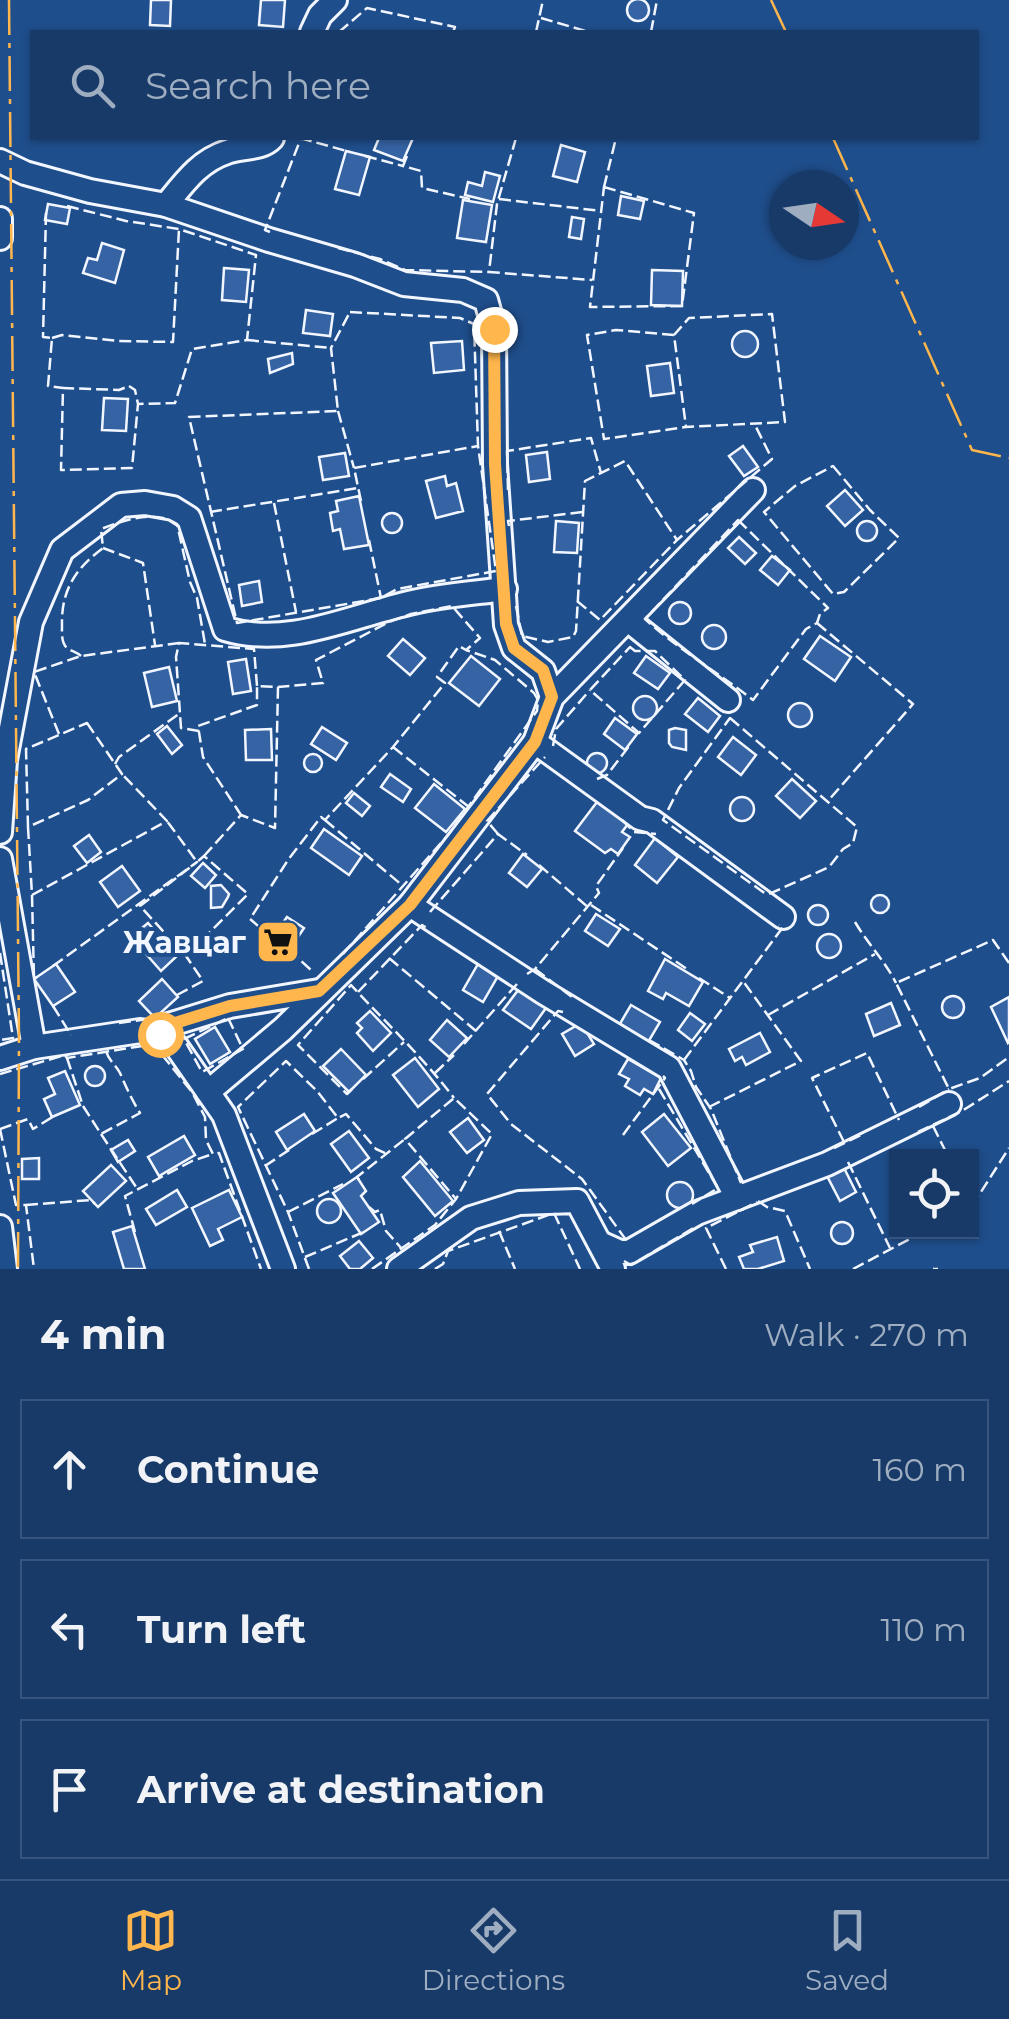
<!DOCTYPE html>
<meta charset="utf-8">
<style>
:root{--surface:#173a69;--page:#244571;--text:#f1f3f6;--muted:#9eadc0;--line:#36547d;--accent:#ffb74d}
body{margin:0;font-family:Montserrat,sans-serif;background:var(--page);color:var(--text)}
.controls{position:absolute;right:30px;bottom:30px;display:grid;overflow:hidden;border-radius:0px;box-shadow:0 2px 8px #0004}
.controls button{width:90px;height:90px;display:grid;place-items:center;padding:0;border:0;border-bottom:2px solid var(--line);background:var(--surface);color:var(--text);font:50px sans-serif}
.compass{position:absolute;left:769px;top:170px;width:90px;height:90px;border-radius:50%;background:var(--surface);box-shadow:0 2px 8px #0004;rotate:103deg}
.stop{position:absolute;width:30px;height:30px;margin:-22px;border:8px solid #ffb74d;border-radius:50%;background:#fff}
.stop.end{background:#ffb74d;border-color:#fff;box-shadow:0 2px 10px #0008}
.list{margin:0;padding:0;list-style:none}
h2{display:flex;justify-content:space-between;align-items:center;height:130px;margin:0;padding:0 40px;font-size:42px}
h2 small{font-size:32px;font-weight:400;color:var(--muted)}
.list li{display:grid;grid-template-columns:65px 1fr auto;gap:30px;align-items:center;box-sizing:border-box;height:140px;margin:0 20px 20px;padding:0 20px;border:2px solid var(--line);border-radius:0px}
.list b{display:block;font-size:38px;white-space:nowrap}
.list em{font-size:32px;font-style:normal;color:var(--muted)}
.icon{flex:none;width:55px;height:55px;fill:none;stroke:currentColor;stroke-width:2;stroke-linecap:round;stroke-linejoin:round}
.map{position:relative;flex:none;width:1009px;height:1269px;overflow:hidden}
.search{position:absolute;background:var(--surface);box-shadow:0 2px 8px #0004;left:30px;right:30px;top:30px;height:110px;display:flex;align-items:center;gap:25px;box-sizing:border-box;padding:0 35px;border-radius:0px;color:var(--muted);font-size:38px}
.sheet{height:610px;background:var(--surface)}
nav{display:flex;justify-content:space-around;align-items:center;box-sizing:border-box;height:140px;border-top:2px solid var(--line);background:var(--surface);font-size:28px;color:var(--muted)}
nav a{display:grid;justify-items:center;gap:5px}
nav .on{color:var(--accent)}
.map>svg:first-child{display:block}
</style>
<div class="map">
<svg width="1009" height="1269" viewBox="0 0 1009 1269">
<rect width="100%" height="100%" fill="#1f4e8c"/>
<!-- building -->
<g fill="#3563a3" stroke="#f2f6ff" stroke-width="2.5">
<circle cx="638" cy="10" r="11"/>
<path d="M151 0H171L170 26 150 25Z"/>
<path d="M261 0H285L283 27 259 25Z"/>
<path d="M379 138H413L403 161 374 150Z"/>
<path d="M561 145 585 152 577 182 553 176Z"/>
<path d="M346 151 370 157 359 195 335 189Z"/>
<path d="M485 172 500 176 493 202 465 195 468 182 482 186Z"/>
<path d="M621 196 644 201 640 219 618 215Z"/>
<path d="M463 200 492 205 486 242 457 238Z"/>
<path d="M48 204 70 208 67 224 45 220Z"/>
<path d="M572 217 584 219 581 239 569 237Z"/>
<path d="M102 243 124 250 115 283 83 273 88 258 97 260Z"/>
<path d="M224 268 249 270 246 302 222 300Z"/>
<path d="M652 270 683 271 682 306 651 305Z"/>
<path d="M306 310 333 314 330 336 303 333Z"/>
<circle cx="745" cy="344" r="13"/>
<path d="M462 341 464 370 434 373 431 343Z"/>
<path d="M292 353 293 364 270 373 268 359Z"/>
<path d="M670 363 674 393 651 396 647 366Z"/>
<path d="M104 398 128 399 126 431 102 430Z"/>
<path d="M743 446 758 467 744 476 729 456Z"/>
<path d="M547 452 550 479 529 482 526 455Z"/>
<path d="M345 453 349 476 323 480 319 457Z"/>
<path d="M445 476 447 486 456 483 463 511 436 518 426 481Z"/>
<path d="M845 490 863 510 845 526 827 506Z"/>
<path d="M359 496 369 545 344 549 340 529 333 531 330 513 338 511 336 501Z"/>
<circle cx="392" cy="523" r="10"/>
<path d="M556 521 579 523 577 553 554 552Z"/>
<circle cx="867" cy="531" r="10"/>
<path d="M739 537 756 553 745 564 728 548Z"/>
<path d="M772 556 790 570 778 585 760 570Z"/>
<path d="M259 581 262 602 242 606 239 585Z"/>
<circle cx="680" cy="613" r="11"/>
<circle cx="714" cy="637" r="12"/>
<path d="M820 636 851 657 835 681 804 659Z"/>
<path d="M403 639 425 658 410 675 388 656Z"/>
<path d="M471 656 500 679 479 706 449 683Z"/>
<path d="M646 656 670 673 658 689 634 673Z"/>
<path d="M246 659 251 691 233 694 228 662Z"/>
<path d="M169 667 177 701 152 707 144 673Z"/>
<circle cx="645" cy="708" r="12"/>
<path d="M698 698 720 716 708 732 685 714Z"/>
<circle cx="800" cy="715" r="12"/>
<path d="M615 718 637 734 625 750 604 734Z"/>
<path d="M167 726 182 745 172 754 157 734Z"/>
<path d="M322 727 347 743 336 760 311 744Z"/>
<path d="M675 728 686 730V750L672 747 669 743V730Z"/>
<path d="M271 729 272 760H246L245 730Z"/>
<path d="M733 737 756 755 741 775 718 757Z"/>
<circle cx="597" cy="763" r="10"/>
<circle cx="313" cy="763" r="9"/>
<path d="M390 774 411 789 403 802 381 787Z"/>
<path d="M792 779 816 801 800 818 776 796Z"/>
<path d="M434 784 465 809 446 832 415 808Z"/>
<path d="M354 793 370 806 362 816 346 803Z"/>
<circle cx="742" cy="809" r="12"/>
<path d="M597 802 628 824 622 832 630 837 618 854 611 849 605 853 575 831Z"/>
<path d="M324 829 362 856 349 875 311 848Z"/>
<path d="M89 835 101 852 87 863 74 846Z"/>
<path d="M655 838 678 857 657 883 635 865Z"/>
<path d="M523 854 542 869 527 887 509 873Z"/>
<path d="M203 863 216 875 205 888 191 876Z"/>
<path d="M122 866 140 891 118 907 100 882Z"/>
<path d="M221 885 229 894 228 897 222 907 211 908V886Z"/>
<circle cx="880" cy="904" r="9"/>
<circle cx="818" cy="915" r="10"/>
<path d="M596 914 620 929 608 946 585 931Z"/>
<path d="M287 917 304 928 287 953 270 941Z"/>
<path d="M148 923 177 956 161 971 131 937Z"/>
<circle cx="829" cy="946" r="12"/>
<path d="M665 959 703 982 689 1006 666 993 663 999 648 991Z"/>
<path d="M56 964 75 992 53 1006 34 979Z"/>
<path d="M478 964 498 976 483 1002 463 990Z"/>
<path d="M162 979 178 997 155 1018 139 1001Z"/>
<path d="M519 989 546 1008 531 1029 503 1010Z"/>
<circle cx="953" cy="1007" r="11"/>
<path d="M1009 997V1042L1008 1043 991 1007Z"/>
<path d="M891 1003 900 1025 874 1036 866 1014Z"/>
<path d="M631 1005 660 1022 647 1044 618 1027Z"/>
<path d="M370 1011 391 1033 373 1051 357 1033 362 1028 357 1023Z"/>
<path d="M690 1013 705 1024 692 1041 678 1030Z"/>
<path d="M447 1020 467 1038 449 1057 430 1040Z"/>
<path d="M581 1023 594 1044 575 1056 562 1034Z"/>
<path d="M215 1027 230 1052 210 1064 195 1039Z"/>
<path d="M760 1033 770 1052 746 1065 742 1057 735 1061 729 1049Z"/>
<path d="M341 1049 366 1075 349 1092 323 1066Z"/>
<path d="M415 1058 439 1089 418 1107 393 1075Z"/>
<path d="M628 1059 661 1078 653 1094 644 1089 640 1095 625 1086 629 1079 619 1074Z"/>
<circle cx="95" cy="1076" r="10"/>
<path d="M65 1071 80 1105 52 1117 44 1099 55 1094 48 1078Z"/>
<path d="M304 1114 315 1131 287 1150 276 1132Z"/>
<path d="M664 1114 691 1148 668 1166 642 1132Z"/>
<path d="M468 1118 484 1140 467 1153 450 1132Z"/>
<path d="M349 1131 369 1158 351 1172 331 1144Z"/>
<path d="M184 1136 195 1155 159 1176 148 1157Z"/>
<path d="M128 1140 135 1151 118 1162 111 1150Z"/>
<path d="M39 1158V1179H22V1159Z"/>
<path d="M420 1161 453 1201 435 1216 403 1177Z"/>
<path d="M111 1165 126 1181 98 1207 83 1191Z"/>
<path d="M843 1166 856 1192 840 1201 826 1174Z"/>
<path d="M357 1177 366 1191 361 1196 379 1222 361 1234 333 1193Z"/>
<circle cx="680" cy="1195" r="13"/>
<path d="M177 1190 187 1207 156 1225 146 1209Z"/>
<path d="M229 1190 242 1217 218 1229 223 1240 210 1246 192 1208Z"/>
<circle cx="329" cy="1211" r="12"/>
<circle cx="842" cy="1233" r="11"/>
<path d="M132 1226 145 1269H124L113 1232Z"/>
<path d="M777 1237 784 1261 758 1269H744L739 1257 753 1252 750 1245Z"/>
<path d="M359 1241 373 1258 360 1269H350L340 1256Z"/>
</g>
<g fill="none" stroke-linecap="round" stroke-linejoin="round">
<defs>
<g id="minor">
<path d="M312 32 320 15 335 0"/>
<path d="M0 161 25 173 90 191 166 205 269 240 355 265 404 284 463 290 486 300 494 329 495 464 506 625 514 648 543 671 552 697"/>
<path d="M166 205C184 183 199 161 227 152 241 146 261 150 272 138"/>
<path d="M0 219V238"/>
<path d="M628 620 728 700"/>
<path d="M535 742 640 818 652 821 783 917"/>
<path d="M0 832 5 760 31 622 62 550 121 505 145 503 173 508 189 518 225 629C289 648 350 616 413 602 442 595 474 593 505 589"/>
<path d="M0 859 34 1047"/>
<path d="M410 905 543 992 669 1068 737 1198"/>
<path d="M146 1032 230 1006 319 991"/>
<path d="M0 1058 34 1047 140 1031 160 1035 176 1046 224 1115 283 1269"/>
<path d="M208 1092 283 1029 410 905 535 742 552 697 753 490"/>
<path d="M0 1227 5 1269"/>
<path d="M600 1243 620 1252H629L697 1213 827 1164 949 1104"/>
<path d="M399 1269 471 1218 519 1203 577 1201 613 1269"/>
</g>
</defs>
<!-- minor casing -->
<use href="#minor" stroke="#f2f6ff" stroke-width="28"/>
<!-- minor -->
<use href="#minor" stroke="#1f4e8c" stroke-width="22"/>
<!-- fence -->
<g stroke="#f2f6ff" stroke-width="2.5" stroke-dasharray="12 5" stroke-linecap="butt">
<path d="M541 18 589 32"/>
<path d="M339 32 367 8 455 27 453 32"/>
<path d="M536 32 543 0"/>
<path d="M651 32 657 0"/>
<path d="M300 138 350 152"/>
<path d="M516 138 497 204 489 272 592 280"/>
<path d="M365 156 403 166"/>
<path d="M407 156 403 166 421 171 422 188 470 199"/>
<path d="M604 187 694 213 682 306 590 307Z"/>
<path d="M604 187 616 138"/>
<path d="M499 199 601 211"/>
<path d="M67 206 126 221 179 229 256 255 247 340 192 349 175 403 138 404"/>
<path d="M46 213 43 337 52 338 48 386 63 388"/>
<path d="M270 232 265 230 301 138"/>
<path d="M338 248 380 259 405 270 489 272"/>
<path d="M350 312 460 318 474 324 478 446 496 571 397 589 381 598 237 623 189 417 338 411 331 348Z"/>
<path d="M674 335 616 330 587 335 604 439 686 427 785 422 772 314 689 318 674 335 686 427"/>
<path d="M52 338 62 335 118 341 173 342 179 229"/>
<path d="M247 340 331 348"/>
<path d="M129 386 135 390 138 404 132 468 61 470 63 388 119 390Z"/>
<path d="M338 411 354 468"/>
<path d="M833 466 870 510 899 538 844 592 833 594 764 512 795 486Z"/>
<path d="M508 490 507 451 591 438 601 473"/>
<path d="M361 501 354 468 478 446"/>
<path d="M274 503 296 612"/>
<path d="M210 512 358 488"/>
<path d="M738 520 828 608 820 614 817 623 806 629 753 700C716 671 679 650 645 619Z"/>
<path d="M509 526 508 521 583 512"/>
<path d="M369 540 381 598"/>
<path d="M103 548 143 563 155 645"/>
<path d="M577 601 600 620 677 540"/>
<path d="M516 606 522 636 548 642 573 637 576 631 585 481 625 461 677 540 772 459 754 423"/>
<path d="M817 623 913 704 827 802"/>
<path d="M630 647 635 651H655L685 680 639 733 590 690Z"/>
<path d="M81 656C77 652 71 651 67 648 61 643 62 632 62 625 61 590 76 568 103 548L101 529C125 520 154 509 177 524L190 582 197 598 205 644"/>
<path d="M730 718 857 827 853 843 843 849 829 867 769 894 763 892 663 820 679 788Z"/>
<path d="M87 723 122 774 88 800 28 827 26 749Z"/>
<path d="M199 731 181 728 176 657 179 643 254 649 257 686"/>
<path d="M59 734 34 672 81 656 179 643"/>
<path d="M553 746 556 729 590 690"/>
<path d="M393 747 469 807"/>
<path d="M115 764 119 757 180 713"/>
<path d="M597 779 607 775 630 745"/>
<path d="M325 820 403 886"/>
<path d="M622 820 634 832 656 834"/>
<path d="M28 827 32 895 167 821 122 774"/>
<path d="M498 834 487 821 545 757"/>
<path d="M204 856 241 815 275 828 278 687 257 686V705L198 726 203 757 241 815"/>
<path d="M539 865 589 908"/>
<path d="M32 895 34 979 37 977"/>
<path d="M591 905 687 969"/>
<path d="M430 912 498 834 527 855"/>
<path d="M855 922C868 944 885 961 896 983"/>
<path d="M272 938 250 919 288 860 321 817 325 820 393 747 445 683 437 677 459 646 466 650 480 638 452 606 411 614 389 622 316 660 323 683 278 687"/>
<path d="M289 950 311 970"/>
<path d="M0 953 13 1038 0 1040"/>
<path d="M343 954 448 835 537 711 538 700 534 693 495 660 466 650"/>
<path d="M389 958 476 1031"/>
<path d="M1009 963 993 940 896 983 949 1089 980 1078 1009 1057"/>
<path d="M53 966 197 862 140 906 186 956 248 894 204 856 197 862 167 821"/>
<path d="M535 969 572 997"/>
<path d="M527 974 535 969 599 893 596 886 623 848"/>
<path d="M699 978 730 998"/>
<path d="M358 992 422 925 428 929"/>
<path d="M177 995 203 981 186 956"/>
<path d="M53 1006 71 1035"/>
<path d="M563 1012 558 1011 487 1094 511 1124 582 1179 629 1244"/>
<path d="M768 1015 875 954"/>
<path d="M228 1018 243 1049 202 1072 184 1039Z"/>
<path d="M119 1023 155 1018"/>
<path d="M649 1040 684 1060 691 1071 696 1087 711 1109 741 1183"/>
<path d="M464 1044 517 984"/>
<path d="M67 1058 83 1106"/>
<path d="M684 1060 783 927 779 925"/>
<path d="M435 1073 454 1055"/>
<path d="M0 1074 65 1055 67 1058 142 1046 159 1051 192 1092 205 1117 206 1140 213 1154 219 1153 261 1269"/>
<path d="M363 1079 404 1042"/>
<path d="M352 1089 347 1094 298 1045 351 985C387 1024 421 1055 454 1098"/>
<path d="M659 1089 718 1188 692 1204"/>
<path d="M83 1106 101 1134 140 1113C132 1100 126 1087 120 1073 115 1064 109 1061 106 1051"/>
<path d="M709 1107 801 1061 743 981"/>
<path d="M919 1107 949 1089"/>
<path d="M933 1126 948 1156"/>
<path d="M0 1129 16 1205H26L34 1269"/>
<path d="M0 1129 28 1119 33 1129 54 1116"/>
<path d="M918 1132 962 1111 1009 1081"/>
<path d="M101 1134 138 1190"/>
<path d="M312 1134 338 1118"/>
<path d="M623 1135 665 1078 663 1076"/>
<path d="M844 1142 812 1078 867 1053 899 1120"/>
<path d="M834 1148 861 1135"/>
<path d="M848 1162 890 1248"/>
<path d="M265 1166 292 1148"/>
<path d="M359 1180 357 1177 405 1139"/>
<path d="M758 1201 767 1207 785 1211 810 1269"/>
<path d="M26 1205 91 1200 95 1204"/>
<path d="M972 1206 1009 1148"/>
<path d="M369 1207 375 1212 380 1210 386 1231 402 1249"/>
<path d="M288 1212 343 1184"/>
<path d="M499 1231 515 1269"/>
<path d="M135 1232 125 1196 192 1161 213 1154"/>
<path d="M305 1257 366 1231"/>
<path d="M624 1261 631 1265 697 1226"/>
<path d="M309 1269 288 1212 238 1107 286 1061 317 1091 338 1118 346 1114 376 1149 387 1154"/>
<path d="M372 1269 435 1225 456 1199 492 1134 454 1098 405 1139 456 1199"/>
<path d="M435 1269 443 1264 448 1251 554 1213 580 1269"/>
<path d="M726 1269 706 1228 757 1202"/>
<path d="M853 1269 923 1232"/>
<path d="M933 1269H938"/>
</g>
<!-- power -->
<g stroke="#ffb74d" stroke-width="2.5" stroke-dasharray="35 8 5 8" stroke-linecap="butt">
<path d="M9 0 19 1038 18 1269"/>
<path d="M771 0 786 32"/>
<path d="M833 138 972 450 1009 458"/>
</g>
</g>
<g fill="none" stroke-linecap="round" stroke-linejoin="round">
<!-- route -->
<path stroke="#ffb74d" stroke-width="12" d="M160 1034 146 1032 230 1006 319 991 410 905 535 742 552 697 543 670 514 648 506 624 495 464 494 329"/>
</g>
<!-- icons -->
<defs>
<symbol id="supermarket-square" viewBox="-11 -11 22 22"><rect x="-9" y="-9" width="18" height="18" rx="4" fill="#ffb74d" stroke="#1f4e8c"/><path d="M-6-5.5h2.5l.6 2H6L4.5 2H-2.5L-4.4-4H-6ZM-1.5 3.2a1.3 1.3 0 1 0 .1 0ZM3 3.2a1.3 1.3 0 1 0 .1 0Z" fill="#111"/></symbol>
</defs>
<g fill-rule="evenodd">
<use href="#supermarket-square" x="253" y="917" width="50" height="50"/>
</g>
<g text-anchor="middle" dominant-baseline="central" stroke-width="8" stroke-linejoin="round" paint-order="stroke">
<!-- poi labels -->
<g font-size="30" font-weight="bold" fill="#f2f6ff" stroke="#1f4e8c" text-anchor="end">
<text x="246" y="942">Жавцаг</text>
</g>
</g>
</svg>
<div class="controls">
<button><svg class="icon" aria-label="locate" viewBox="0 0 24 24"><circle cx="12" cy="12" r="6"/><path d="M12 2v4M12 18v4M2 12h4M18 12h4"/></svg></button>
</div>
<svg class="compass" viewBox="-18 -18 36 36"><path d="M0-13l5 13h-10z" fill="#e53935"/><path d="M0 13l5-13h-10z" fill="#9eadc0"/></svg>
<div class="stop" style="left:160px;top:1034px"></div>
<div class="stop end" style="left:494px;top:329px"></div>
<div class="search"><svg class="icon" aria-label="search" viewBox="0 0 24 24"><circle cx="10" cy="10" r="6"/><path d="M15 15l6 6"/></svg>Search here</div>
</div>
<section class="sheet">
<h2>4 min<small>Walk · 270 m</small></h2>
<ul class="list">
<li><svg class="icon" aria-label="ahead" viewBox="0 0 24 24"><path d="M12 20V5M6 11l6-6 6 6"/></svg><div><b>Continue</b></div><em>160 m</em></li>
<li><svg class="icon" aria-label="left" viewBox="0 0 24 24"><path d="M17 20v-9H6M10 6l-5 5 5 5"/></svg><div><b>Turn left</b></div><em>110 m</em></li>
<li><svg class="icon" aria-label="arrive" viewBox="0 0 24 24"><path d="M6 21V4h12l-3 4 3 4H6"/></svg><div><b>Arrive at destination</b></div></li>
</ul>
</section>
<nav>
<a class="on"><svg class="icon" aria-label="map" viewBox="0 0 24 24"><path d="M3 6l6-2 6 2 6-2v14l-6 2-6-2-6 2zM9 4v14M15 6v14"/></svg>Map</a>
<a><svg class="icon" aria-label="directions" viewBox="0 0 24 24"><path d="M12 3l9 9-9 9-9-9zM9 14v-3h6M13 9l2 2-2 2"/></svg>Directions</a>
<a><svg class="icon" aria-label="saved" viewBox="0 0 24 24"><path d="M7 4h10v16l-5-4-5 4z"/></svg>Saved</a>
</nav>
